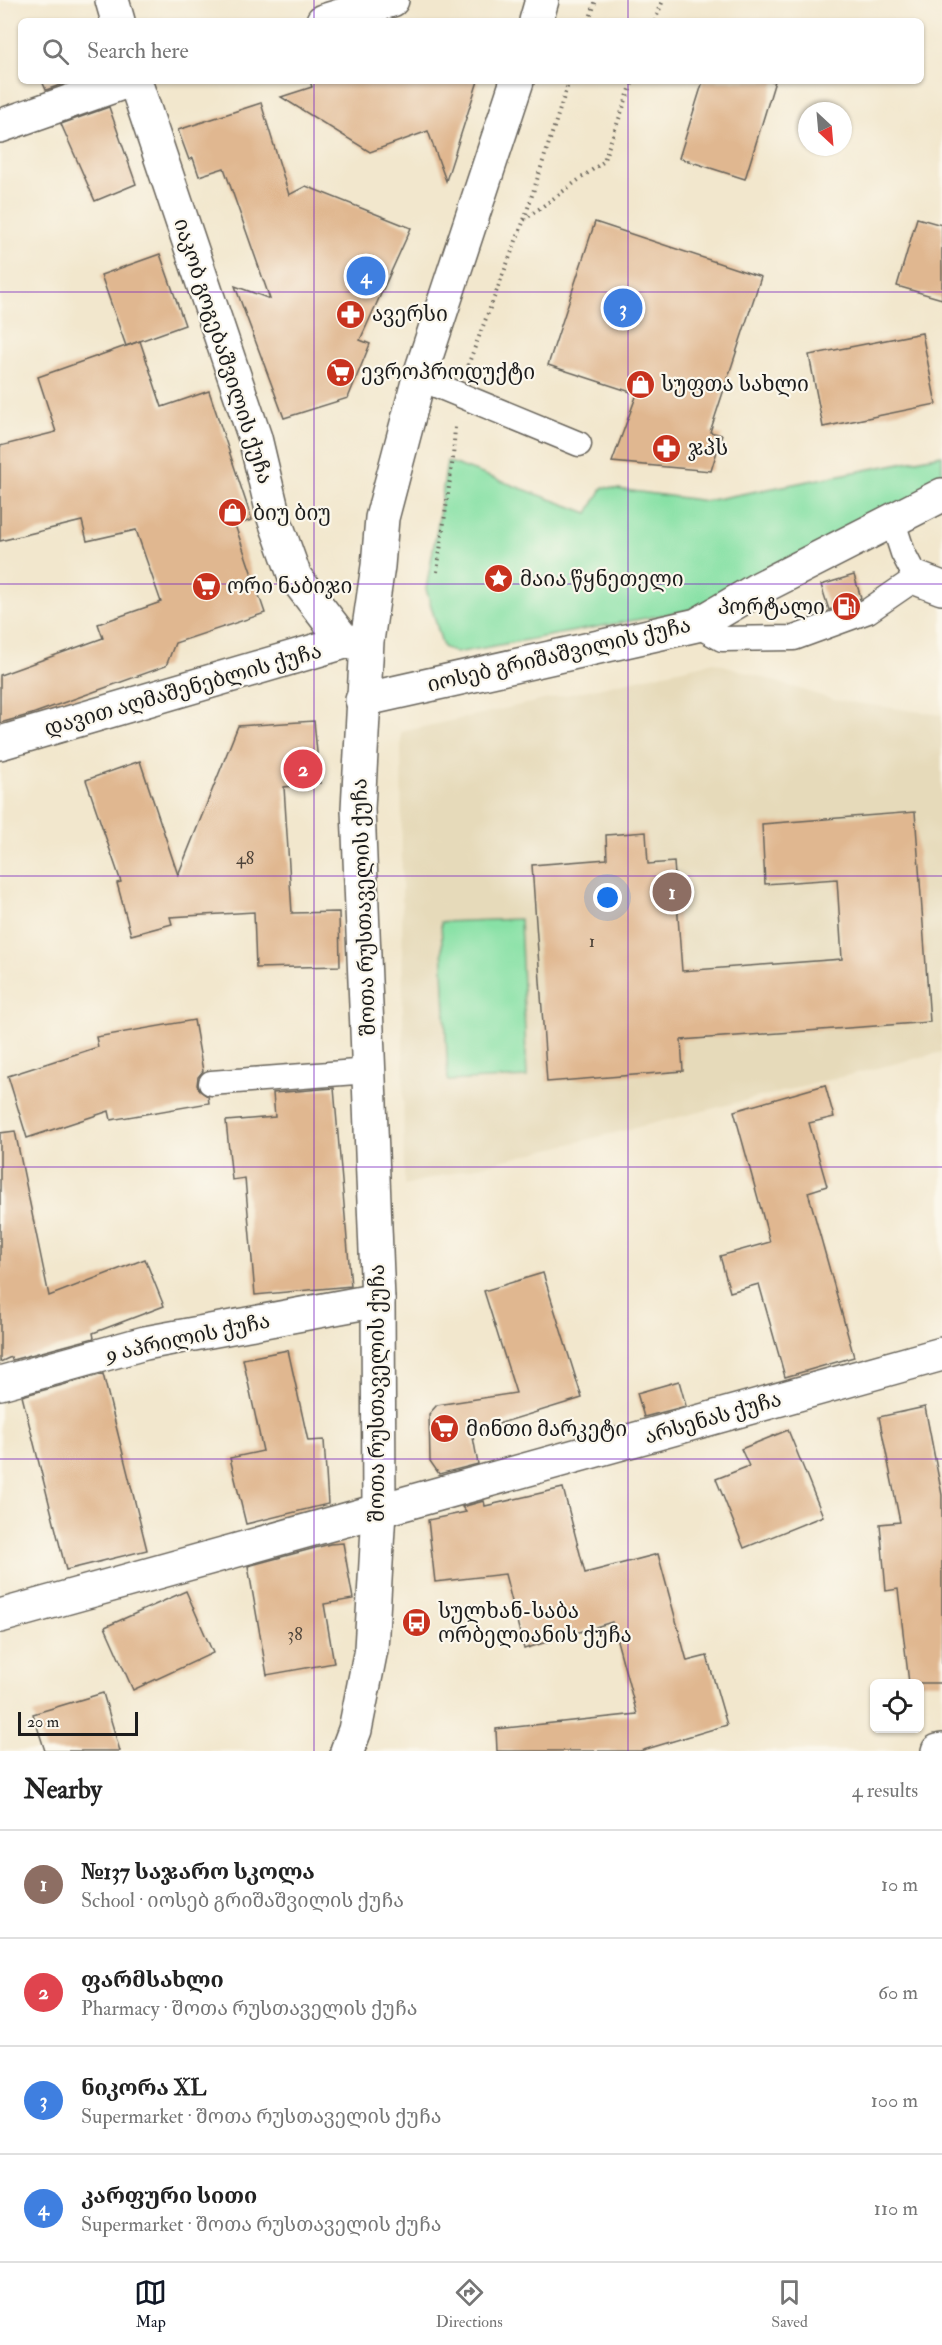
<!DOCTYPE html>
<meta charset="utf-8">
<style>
:root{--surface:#fff;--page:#f2f2f2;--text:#222;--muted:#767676;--line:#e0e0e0;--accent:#111827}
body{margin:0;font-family:"IM FELL Double Pica","Noto Serif Georgian",serif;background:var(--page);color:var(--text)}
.controls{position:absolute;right:18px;bottom:18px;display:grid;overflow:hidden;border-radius:9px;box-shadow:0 2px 4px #0004}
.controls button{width:54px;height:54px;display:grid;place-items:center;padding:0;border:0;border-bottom:2px solid var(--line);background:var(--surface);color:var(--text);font:30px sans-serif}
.compass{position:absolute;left:798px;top:102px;width:54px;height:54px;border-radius:50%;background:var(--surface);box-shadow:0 2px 4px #0004;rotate:154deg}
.scale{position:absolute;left:18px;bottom:15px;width:120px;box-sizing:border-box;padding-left:6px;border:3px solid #1c1c1c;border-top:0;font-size:16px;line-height:21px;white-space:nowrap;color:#1c1c1c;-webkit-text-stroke:4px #fbf7ec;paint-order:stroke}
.you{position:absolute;left:608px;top:898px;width:21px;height:21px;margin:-15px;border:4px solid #fff;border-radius:50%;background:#1a73e8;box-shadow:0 0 0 9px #1a73e833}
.badge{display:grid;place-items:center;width:39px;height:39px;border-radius:50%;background:var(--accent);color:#fff;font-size:20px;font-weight:700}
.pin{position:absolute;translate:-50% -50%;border:3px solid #fff;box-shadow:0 2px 6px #0006}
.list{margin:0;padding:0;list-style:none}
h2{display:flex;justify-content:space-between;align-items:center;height:78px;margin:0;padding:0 24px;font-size:26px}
h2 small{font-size:20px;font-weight:400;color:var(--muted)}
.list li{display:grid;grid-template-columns:39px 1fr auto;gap:18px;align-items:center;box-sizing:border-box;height:108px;padding:0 24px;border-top:2px solid var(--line)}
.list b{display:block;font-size:22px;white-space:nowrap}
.list p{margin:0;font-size:20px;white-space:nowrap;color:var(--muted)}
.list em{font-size:20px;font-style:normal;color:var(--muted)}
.icon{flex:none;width:33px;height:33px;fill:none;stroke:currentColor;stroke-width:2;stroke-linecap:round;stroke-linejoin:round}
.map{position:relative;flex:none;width:942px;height:1751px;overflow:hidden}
.search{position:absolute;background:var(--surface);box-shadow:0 2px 4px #0004;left:18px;right:18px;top:18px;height:66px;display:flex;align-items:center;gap:15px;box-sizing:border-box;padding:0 21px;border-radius:9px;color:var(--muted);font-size:22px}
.sheet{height:510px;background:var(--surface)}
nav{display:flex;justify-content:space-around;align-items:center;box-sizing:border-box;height:84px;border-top:2px solid var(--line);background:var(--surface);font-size:16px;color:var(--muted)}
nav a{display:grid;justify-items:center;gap:3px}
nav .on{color:var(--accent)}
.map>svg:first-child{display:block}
</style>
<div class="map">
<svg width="942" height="1751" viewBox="0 0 942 1751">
<rect width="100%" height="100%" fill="#fbf7ec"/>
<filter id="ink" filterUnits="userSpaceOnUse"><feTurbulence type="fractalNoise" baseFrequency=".0167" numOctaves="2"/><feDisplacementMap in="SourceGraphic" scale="12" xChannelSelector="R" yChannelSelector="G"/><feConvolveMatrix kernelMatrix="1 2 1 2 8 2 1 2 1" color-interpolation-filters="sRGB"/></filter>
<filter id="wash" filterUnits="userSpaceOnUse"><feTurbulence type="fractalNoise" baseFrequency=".008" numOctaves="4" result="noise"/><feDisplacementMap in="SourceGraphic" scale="24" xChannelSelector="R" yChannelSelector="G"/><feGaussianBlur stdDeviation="1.35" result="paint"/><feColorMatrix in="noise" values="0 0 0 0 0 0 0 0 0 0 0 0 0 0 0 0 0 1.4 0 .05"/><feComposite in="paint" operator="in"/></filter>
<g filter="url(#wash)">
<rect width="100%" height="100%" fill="#f2e7cd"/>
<!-- built -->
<path fill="#e6daba" d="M714 662 834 700 942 715V1052L404 1185 401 732Z"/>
<!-- green -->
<g fill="#88e1a6" stroke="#527e61" stroke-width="1.5">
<path d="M942 455V485L690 610 456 653 443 647 426 589 438 523 447 461 588 513 603 487 706 501Z"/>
<path d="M520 919 527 1077 448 1081 441 922Z"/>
</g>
<g id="blocks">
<!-- building -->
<g fill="#e0b790">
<path d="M42 81H71L46 90Z"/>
<path d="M310 81H478L446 181 428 131 370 152 281 97 312 87Z"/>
<path d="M703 81H775L745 179 679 158Z"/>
<path d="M261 103 289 195 306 186 411 228 360 340 370 344 348 398 284 418 235 286 270 299 224 168 199 176 193 158 189 160 178 130Z"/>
<path d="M109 107 136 184 95 201 61 124Z"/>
<path d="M917 218 942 225V299L897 286Z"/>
<path d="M595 222 761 277 710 432 722 435 711 471 612 462 637 394 548 365Z"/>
<path d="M160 254 185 325 126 346 101 275Z"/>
<path d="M922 333 936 404 823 427 809 355Z"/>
<path d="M140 341 162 407 209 391 252 520 235 525 265 613 175 643 166 666 32 714 0 723V675L103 638 98 624 161 602 136 530 87 541 82 521 0 541V446L56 432 38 377Z"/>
<path d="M854 575 861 598 829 610 821 585Z"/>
<path d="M314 721 320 783 284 787 292 913 339 912 340 966 256 968 254 912 170 917 172 924 131 935 117 883 121 882 86 780 140 761 178 875 238 726Z"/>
<path d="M915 812 930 1022 681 1040 683 1071 547 1082 532 865 607 859 606 835 646 832 648 864 674 862 682 971 842 959 837 879 765 884 762 824Z"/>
<path d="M194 1020 203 1071 198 1077 197 1085 200 1091 208 1096 209 1103 111 1120 109 1111 27 1138 8 1076 98 1047 96 1037Z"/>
<path d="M825 1085 834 1117 809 1123 827 1186 808 1192 854 1357 785 1377 759 1284 730 1292 720 1256 770 1242 734 1111Z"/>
<path d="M334 1088 351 1286 255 1295 245 1178 232 1180 226 1121 275 1117 273 1093Z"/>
<path d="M15 1131 49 1296 145 1259 164 1306 93 1333 94 1338 12 1360 11 1357 0 1362V1133Z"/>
<path d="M543 1273 582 1398 472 1432 478 1464 439 1474 430 1461 429 1414 437 1405 516 1393 484 1291Z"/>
<path d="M288 1350 308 1441 324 1440 328 1504 246 1524 230 1458 263 1451 243 1359Z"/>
<path d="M103 1374 147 1550 66 1570 22 1396Z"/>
<path d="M679 1381 686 1406 644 1417 637 1393Z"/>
<path d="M925 1407 942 1495V1683H909L898 1589 886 1591 880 1524 900 1522 879 1417Z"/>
<path d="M788 1430 823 1516 744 1548 716 1479 749 1466 741 1449Z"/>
<path d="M563 1488 585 1573 658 1554 687 1661 707 1656 727 1725 640 1751H497L496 1729 637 1714 612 1622 524 1649 505 1574 435 1582 428 1520 466 1512 462 1507 484 1501 485 1506Z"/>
<path d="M343 1543 353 1599 324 1604 334 1663 267 1675 248 1566 330 1544Z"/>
<path d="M186 1591 213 1653 133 1690 105 1627Z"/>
<path d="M103 1693 120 1751H45L33 1714Z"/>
</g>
</g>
</g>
<g filter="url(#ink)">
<use href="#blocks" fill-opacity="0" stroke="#67635a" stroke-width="1.5"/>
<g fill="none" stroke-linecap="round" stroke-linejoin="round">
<defs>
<g id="service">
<path d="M419 378 579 444"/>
<path d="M697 625 722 639 794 638 868 611 916 578 903 553 892 519"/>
<path d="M211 1083 369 1071"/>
</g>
<g id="minor">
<path d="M112 0 118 21"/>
<path d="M323 21 392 0"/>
<path d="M135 81 255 438 274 518 295 577 345 642"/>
<path d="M0 126 128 81"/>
<path d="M916 578 942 588"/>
<path d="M362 700 697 625 758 589 942 495"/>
<path d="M0 743 345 642 365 641"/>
<path d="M0 1383 145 1343 378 1300"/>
<path d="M0 1616 942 1354"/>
<path d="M938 1751 942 1750"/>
</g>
<g id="secondary">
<path d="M536 21 542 0"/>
<path d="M347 1751 355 1730 371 1649 379 1511 378 1300 358 809 367 641 378 566 382 518 419 378 517 81"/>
</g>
</defs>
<!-- service casing -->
<use href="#service" stroke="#67635a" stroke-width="27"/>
<!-- minor casing -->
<use href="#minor" stroke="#67635a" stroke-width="36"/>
<!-- secondary casing -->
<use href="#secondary" stroke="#67635a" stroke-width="36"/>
<!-- path -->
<g stroke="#67635a" stroke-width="4" stroke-dasharray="1.5 4.5" stroke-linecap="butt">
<path d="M589 21 596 0"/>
<path d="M655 21 663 0"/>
<path d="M524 220 603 162 633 81"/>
<path d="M468 365 524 220 569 81"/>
<path d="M437 572 453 458 455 427"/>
</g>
<!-- service -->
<use href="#service" stroke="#fff" stroke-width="24"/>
<!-- minor -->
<use href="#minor" stroke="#fff" stroke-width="33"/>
<!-- secondary -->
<use href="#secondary" stroke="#fff" stroke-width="33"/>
</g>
</g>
<!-- grid -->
<path fill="none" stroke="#7b2cbf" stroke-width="1.5" stroke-opacity="0.55" d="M314 0V21M628 0V21M314 81V1751M628 81V1751M0 292H942M0 584H942M0 876H942M0 1167H942M0 1459H942"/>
<!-- icons -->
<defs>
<symbol id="pharmacy-disc" viewBox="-11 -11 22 22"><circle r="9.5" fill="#c8321e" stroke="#fbf7ec"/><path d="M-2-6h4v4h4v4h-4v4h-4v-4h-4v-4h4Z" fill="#fff"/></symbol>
<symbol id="supermarket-disc" viewBox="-11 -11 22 22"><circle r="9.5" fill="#c8321e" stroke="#fbf7ec"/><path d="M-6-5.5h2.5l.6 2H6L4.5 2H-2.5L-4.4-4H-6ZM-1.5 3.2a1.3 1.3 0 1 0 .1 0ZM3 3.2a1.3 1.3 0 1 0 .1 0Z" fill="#fff"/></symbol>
<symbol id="shop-disc" viewBox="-11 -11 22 22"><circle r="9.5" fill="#c8321e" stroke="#fbf7ec"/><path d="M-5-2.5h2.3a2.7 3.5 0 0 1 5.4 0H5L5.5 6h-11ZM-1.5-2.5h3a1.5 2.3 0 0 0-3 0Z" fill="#fff"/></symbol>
<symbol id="sight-disc" viewBox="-11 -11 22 22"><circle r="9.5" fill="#c8321e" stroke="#fbf7ec"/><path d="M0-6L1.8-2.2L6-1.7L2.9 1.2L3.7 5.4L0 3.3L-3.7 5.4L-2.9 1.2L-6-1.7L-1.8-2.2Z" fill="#fff"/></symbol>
<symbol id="fuel-disc" viewBox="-11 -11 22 22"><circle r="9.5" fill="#c8321e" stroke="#fbf7ec"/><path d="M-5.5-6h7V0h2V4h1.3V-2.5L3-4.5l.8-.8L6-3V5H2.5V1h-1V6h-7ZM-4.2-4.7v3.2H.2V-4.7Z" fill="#fff"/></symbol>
<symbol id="bus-disc" viewBox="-11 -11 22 22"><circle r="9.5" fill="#c8321e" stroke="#fbf7ec"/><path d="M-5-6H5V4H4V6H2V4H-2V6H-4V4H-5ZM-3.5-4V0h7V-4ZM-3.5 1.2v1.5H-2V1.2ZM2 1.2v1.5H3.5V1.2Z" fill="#fff"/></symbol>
</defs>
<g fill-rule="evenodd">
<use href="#pharmacy-disc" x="334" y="298" width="33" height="33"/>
<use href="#supermarket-disc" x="324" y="356" width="33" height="33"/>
<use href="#shop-disc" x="624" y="368" width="33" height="33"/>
<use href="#pharmacy-disc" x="650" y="432" width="33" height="33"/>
<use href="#shop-disc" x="216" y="496" width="33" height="33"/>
<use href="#sight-disc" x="482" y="562" width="33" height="33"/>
<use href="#supermarket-disc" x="190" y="570" width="33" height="33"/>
<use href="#fuel-disc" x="830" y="590" width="33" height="33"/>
<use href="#supermarket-disc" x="428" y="1412" width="33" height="33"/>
<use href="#bus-disc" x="400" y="1606" width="33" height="33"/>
</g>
<g text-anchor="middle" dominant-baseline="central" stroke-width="4.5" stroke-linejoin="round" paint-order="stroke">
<!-- number labels -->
<g font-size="18" fill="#4d4339">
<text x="245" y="858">48</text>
<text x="592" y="941">1</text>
<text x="295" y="1634">38</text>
</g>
<!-- poi labels -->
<g font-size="21" fill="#1c1c1c" stroke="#fbf7ec" text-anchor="start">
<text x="372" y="314">ავერსი</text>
<text x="361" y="372">ევროპროდუქტი</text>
<text x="661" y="384">სუფთა სახლი</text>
<text x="688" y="448">ჯპს</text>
<text x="253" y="513">ბიუ ბიუ</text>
<text x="520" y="579">მაია წყნეთელი</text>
<text x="227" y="586">ორი ნაბიჯი</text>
<text x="825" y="607" text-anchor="end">პორტალი</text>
<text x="466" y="1429">მინთი მარკეტი</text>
<text x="438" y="1611">სულხან-საბა<tspan x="438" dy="24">ორბელიანის ქუჩა</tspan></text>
</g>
<!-- street labels -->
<g font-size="21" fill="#1c1c1c" stroke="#fbf7ec">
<text transform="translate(223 351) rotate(72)">იაკობ გოგებაშვილის ქუჩა</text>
<text transform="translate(559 655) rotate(-13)">იოსებ გრიშაშვილის ქუჩა</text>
<text transform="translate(183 690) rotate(-16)">დავით აღმაშენებლის ქუჩა</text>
<text transform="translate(364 907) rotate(-92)">შოთა რუსთაველის ქუჩა</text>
<text transform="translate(188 1338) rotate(-12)">9 აპრილის ქუჩა</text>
<text transform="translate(377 1393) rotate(-90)">შოთა რუსთაველის ქუჩა</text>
<text transform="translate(713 1418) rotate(-16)">არსენას ქუჩა</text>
</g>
</g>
</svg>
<div class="controls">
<button><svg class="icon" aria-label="locate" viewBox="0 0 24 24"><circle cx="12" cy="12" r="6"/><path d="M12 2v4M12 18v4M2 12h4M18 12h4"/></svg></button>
</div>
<svg class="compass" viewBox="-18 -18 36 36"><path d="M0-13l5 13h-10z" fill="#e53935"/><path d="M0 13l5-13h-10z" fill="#767676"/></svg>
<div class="scale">20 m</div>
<div class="you"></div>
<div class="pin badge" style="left:672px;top:892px;background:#8d6e63">1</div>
<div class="pin badge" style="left:303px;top:769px;background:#e0444e">2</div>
<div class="pin badge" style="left:623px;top:308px;background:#3f7fe0">3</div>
<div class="pin badge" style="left:366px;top:276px;background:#3f7fe0">4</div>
<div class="search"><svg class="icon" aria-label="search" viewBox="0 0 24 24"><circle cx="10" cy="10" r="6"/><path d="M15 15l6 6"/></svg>Search here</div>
</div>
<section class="sheet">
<h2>Nearby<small>4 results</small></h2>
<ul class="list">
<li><span class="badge" style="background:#8d6e63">1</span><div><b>№137 საჯარო სკოლა</b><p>School · იოსებ გრიშაშვილის ქუჩა</p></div><em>10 m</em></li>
<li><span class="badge" style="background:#e0444e">2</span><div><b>ფარმსახლი</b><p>Pharmacy · შოთა რუსთაველის ქუჩა</p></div><em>60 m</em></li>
<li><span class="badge" style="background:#3f7fe0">3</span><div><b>ნიკორა XL</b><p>Supermarket · შოთა რუსთაველის ქუჩა</p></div><em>100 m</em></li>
<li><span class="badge" style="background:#3f7fe0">4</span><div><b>კარფური სითი</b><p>Supermarket · შოთა რუსთაველის ქუჩა</p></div><em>110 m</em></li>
</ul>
</section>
<nav>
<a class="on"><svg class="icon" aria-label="map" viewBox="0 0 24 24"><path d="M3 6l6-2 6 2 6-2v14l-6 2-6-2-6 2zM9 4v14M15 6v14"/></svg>Map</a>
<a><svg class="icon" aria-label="directions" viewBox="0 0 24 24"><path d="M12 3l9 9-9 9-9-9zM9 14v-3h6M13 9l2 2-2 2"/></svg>Directions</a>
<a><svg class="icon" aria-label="saved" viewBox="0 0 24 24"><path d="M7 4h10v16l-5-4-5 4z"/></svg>Saved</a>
</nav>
